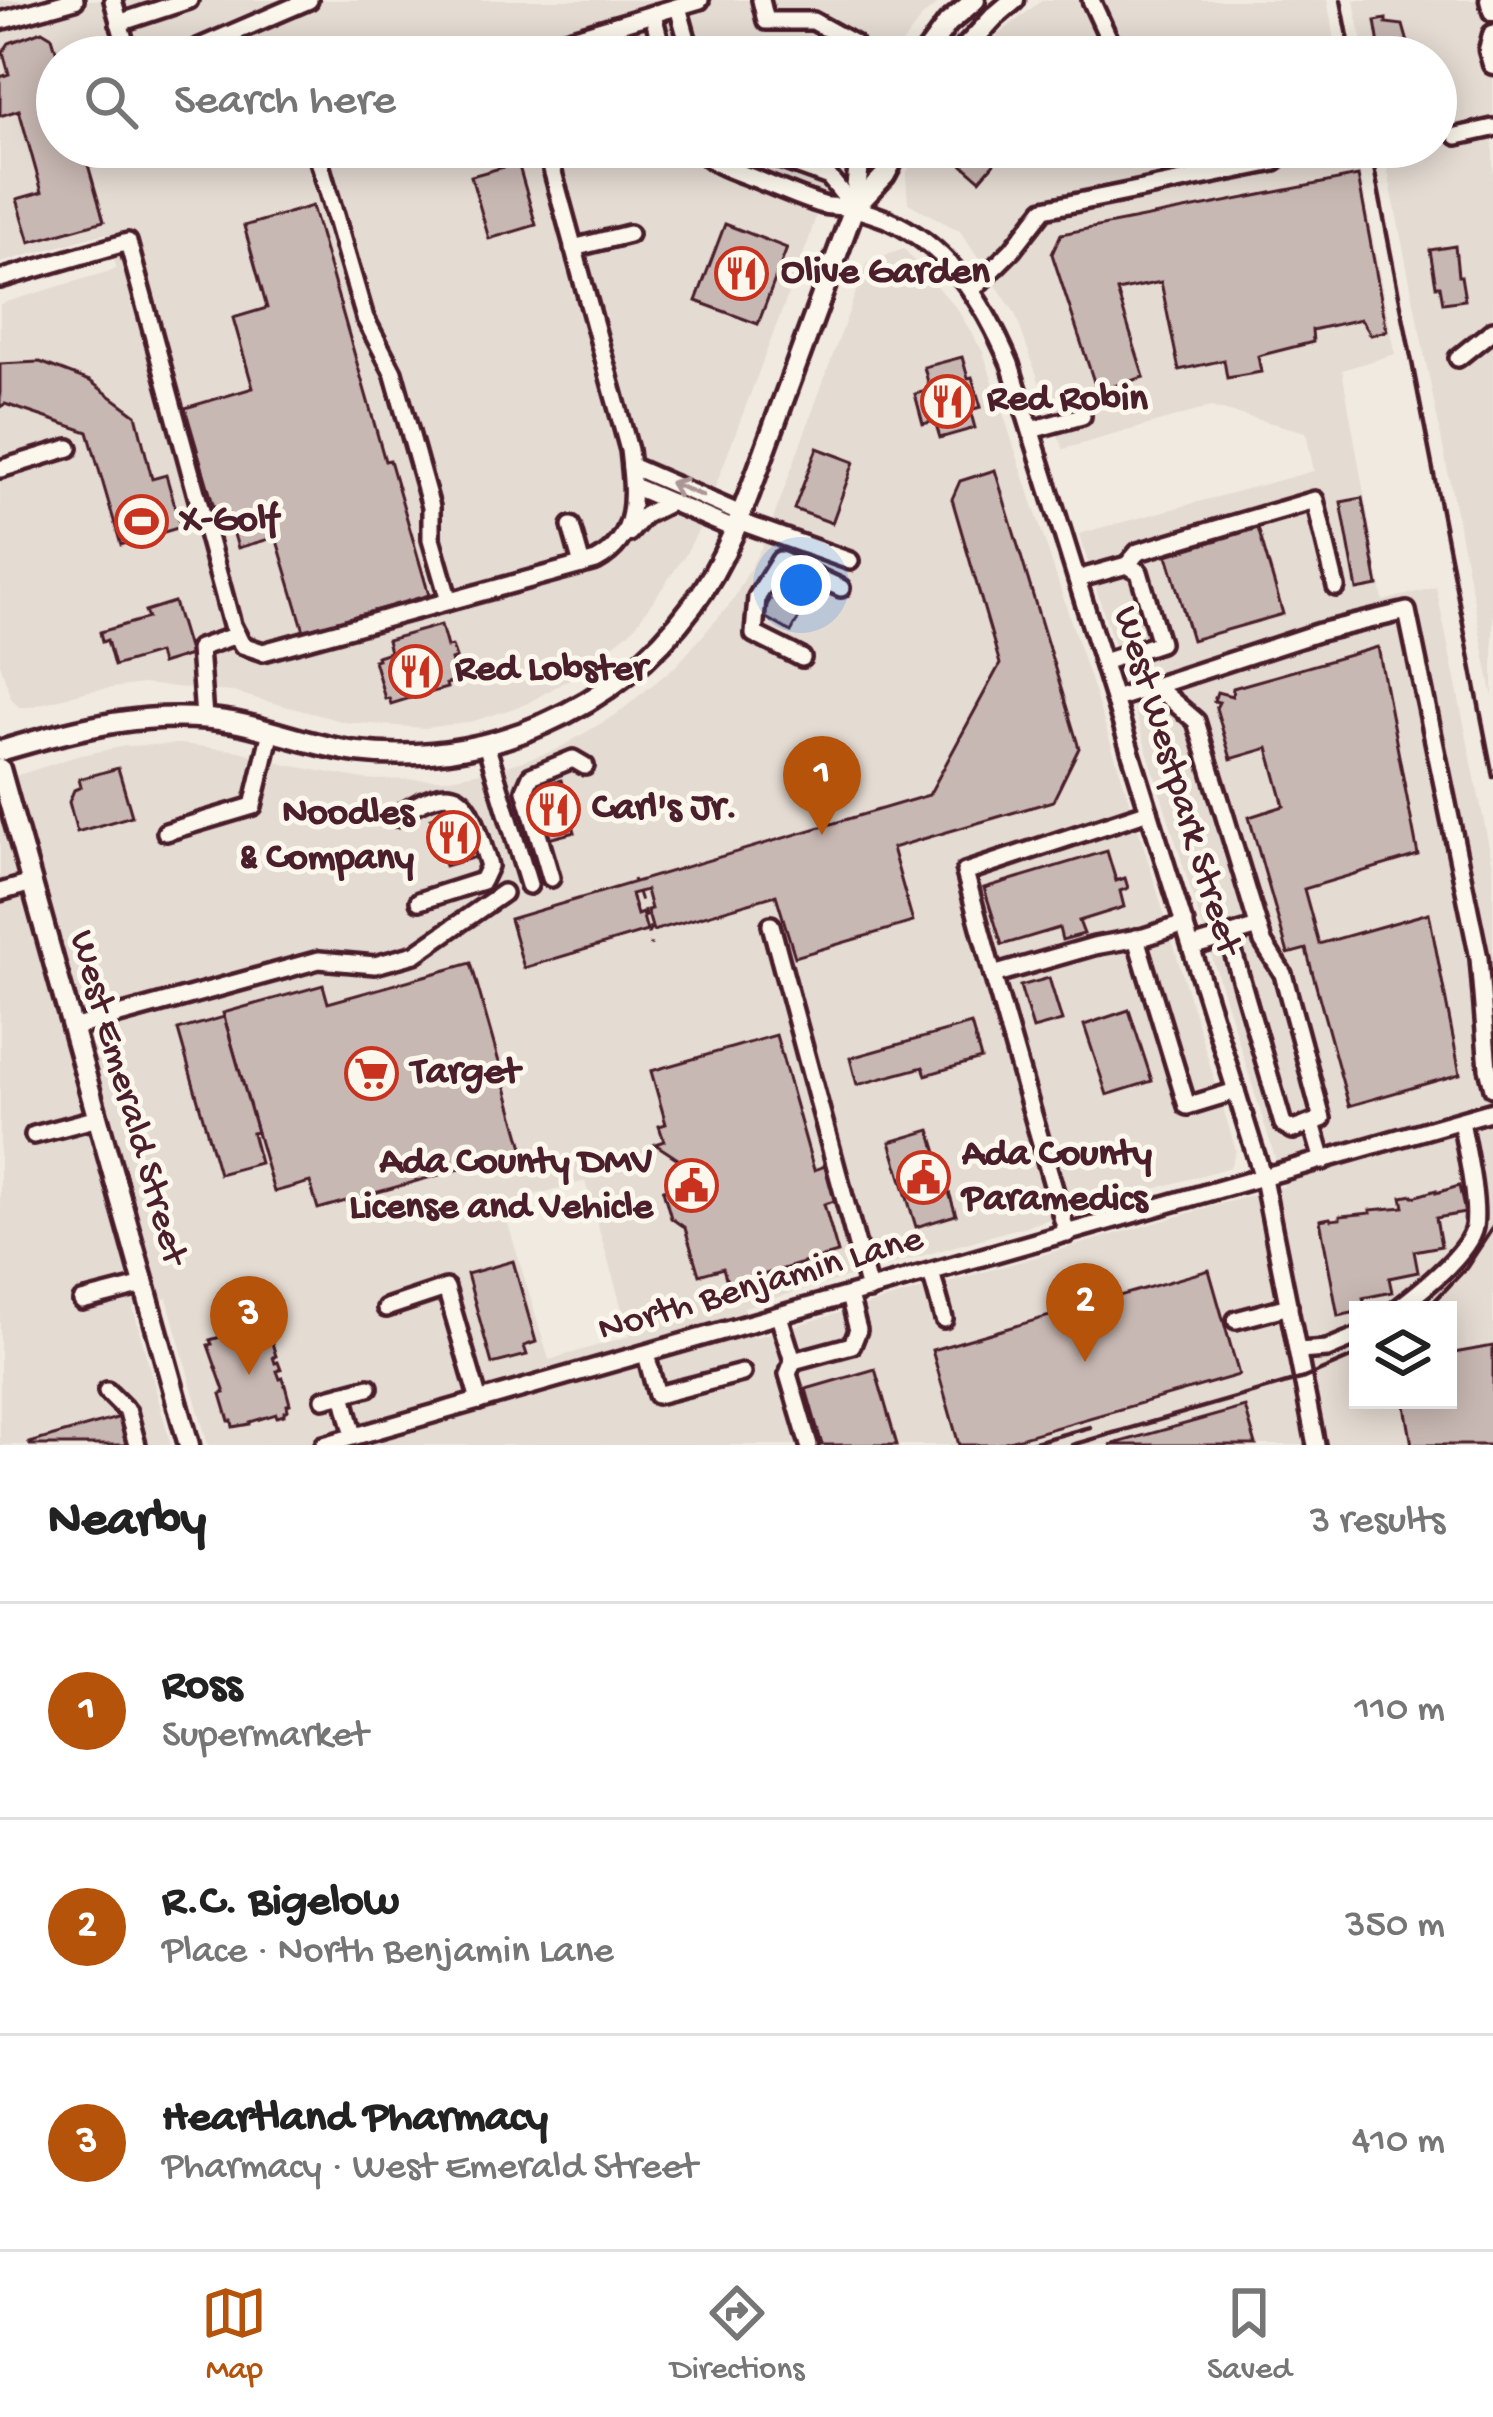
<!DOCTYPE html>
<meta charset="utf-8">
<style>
:root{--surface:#fff;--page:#f6f6f6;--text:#222;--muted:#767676;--line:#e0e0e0;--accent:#b45309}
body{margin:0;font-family:"Gochi Hand",sans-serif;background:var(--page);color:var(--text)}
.controls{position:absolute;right:36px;bottom:36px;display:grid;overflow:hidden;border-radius:0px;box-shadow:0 6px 30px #0003}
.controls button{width:108px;height:108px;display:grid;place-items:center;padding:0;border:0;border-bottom:3px solid var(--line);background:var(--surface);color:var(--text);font:60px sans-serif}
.you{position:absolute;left:801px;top:585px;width:42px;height:42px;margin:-30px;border:9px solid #fff;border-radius:50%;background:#1a73e8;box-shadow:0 0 0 18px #1a73e833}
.badge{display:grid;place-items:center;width:78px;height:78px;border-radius:50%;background:var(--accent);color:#fff;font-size:39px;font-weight:700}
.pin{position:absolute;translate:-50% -99px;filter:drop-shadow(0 3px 6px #0008)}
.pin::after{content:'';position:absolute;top:63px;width:42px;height:36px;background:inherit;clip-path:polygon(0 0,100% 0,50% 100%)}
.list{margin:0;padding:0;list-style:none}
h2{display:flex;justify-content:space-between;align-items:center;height:156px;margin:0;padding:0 48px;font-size:51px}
h2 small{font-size:39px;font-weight:400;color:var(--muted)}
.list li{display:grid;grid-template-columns:78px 1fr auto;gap:36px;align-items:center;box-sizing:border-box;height:216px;padding:0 48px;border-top:3px solid var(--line)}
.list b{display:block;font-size:45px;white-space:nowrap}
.list p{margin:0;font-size:39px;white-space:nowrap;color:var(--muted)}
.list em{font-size:39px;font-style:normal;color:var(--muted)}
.icon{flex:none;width:66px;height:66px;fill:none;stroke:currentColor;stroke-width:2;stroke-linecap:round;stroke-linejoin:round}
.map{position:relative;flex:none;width:1493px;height:1445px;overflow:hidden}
.search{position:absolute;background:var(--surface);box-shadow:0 6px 30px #0003;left:36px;right:36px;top:36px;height:132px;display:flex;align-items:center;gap:30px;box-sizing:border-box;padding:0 42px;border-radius:66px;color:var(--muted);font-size:45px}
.sheet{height:804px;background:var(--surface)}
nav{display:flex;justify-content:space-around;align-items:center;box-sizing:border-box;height:168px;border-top:3px solid var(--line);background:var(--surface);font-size:33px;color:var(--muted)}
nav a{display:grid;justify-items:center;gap:6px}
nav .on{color:var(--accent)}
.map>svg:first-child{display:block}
</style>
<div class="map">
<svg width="1493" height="1445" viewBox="0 0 1493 1445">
<rect width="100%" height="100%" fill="#f0eae0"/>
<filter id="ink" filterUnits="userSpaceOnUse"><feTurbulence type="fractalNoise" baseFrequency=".00833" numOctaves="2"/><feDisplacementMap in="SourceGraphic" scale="24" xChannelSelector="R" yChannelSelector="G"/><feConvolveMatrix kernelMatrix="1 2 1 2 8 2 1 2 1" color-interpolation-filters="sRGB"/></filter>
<g filter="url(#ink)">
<!-- built -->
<g fill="#e4dbd2" fill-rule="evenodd">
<path d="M0 0H942L923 16 892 57H57V147H836L809 239 700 527 684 557 633 629 576 675 526 704 474 721 425 728 345 722 233 692 142 684 88 691 29 707H19L11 698 0 663V304L117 269 106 233 0 263Z"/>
<path d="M1042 0H1327L1338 57H977L984 46Z"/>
<path d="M1354 0H1493V697L1383 147H1436V57H1365Z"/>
<path d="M921 147H1355L1395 354 1342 370 1383 601 1436 587 1493 866V1445H208L167 1298 133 1308 171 1445H0V781L77 756 125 746 180 744 240 751 287 765 369 780 444 779 498 769 556 750 617 714 678 664 732 602 766 539 867 262 904 249 957 309 983 352 1131 805 1236 1151 1230 1167 744 1307 752 1338 1284 1186 1079 534 1314 471 1306 432 1211 407 1063 449 1015 313 960 231 908 203 906 174ZM585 1181 630 1336 549 1360 502 1204ZM1358 1310H1448V1400H1358Z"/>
</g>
<!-- building -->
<g fill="#c8b8b3" stroke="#4a1f2b" stroke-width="3">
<path d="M1386 19V23L1403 25 1412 57H1381L1375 21Z"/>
<path d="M42 31 52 37 58 57 57 147H83L104 221 30 242 17 199 42 192 19 110 0 116V77L9 74 3 52 9 43Z"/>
<path d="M947 147H1008L980 180 945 150Z"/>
<path d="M518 163 536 225 489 239 471 176Z"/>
<path d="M1358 176 1387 331 1371 335 1361 319 1312 330 1313 342 1258 356 1261 372 1227 378 1224 360 1179 370 1161 282 1117 291 1144 377 1097 391 1052 254 1061 234Z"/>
<path d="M312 206 385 461 390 460 429 595 304 631 276 537 238 548 226 507 215 511 185 408 253 388 233 318 267 308 244 226Z"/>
<path d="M725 224 787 248 758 324 696 301Z"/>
<path d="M1455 246 1458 276H1461L1465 300 1443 303 1440 286H1436L1430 250Z"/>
<path d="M962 357 968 378 972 377 981 407 970 410 975 428 940 438 935 421 923 424 915 394 930 390 924 367Z"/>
<path d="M40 362 90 381 136 415 152 479 166 475 181 527 121 545 88 432 5 404 0 407V364Z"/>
<path d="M817 448 854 462 832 523 794 509Z"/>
<path d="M995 470 1079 748 1053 801 892 848 913 922 795 957 776 895 653 931 647 910 651 909 646 890 631 894 637 915 642 913 647 931 524 968 510 919 929 795 1000 664 952 499 960 481Z"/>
<path d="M1362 498 1378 586 1357 590 1341 502Z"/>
<path d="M1258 528 1283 614 1192 640 1167 555Z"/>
<path d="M785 572 815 589 791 632 761 615 770 600 761 595 766 584 776 589Z"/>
<path d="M174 602 190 655 161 664 158 653 114 666 107 640 102 642 100 632 148 618 145 611Z"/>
<path d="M441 625 447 647 452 646 456 658 451 660 457 681 446 684 447 688 429 693 428 690 422 692 423 694 391 704 389 698 385 699 374 660 378 659 377 656 390 652 387 640Z"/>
<path d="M1378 647 1418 855 1304 889 1319 944 1429 913 1460 1074 1349 1106 1306 949 1288 954 1249 817 1284 806 1268 748 1231 759 1216 708 1219 702 1214 701 1217 692 1232 696 1233 688Z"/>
<path d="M118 768 132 816 77 832 69 802 74 790 81 787 79 779Z"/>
<path d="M561 780 575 832 545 840 531 788Z"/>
<path d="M461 809 476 857 445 866 431 818Z"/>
<path d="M1107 851 1116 881 1125 878 1128 888 1120 891 1124 907 1079 921 1084 934 1062 940 1059 928 1002 945 984 888Z"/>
<path d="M471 963 524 1151 318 1209 310 1182 274 1192 223 1013 323 985 328 1003Z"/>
<path d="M1049 978 1062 1021 1033 1029 1020 986Z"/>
<path d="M1129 1010 1152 1081 1107 1095 1084 1025Z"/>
<path d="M224 1017 257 1132 252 1133 260 1163 219 1174 178 1030Z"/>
<path d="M971 1024 981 1059 926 1075 923 1067 857 1085 850 1058Z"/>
<path d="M776 1035 814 1170 825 1166 835 1201 824 1204 838 1253 728 1285 723 1268 699 1275 685 1228 671 1218 663 1190 684 1184 682 1177 688 1176 684 1163 655 1144 664 1141 659 1126 666 1124 651 1071Z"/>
<path d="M930 1130 956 1215 916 1227 890 1142Z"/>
<path d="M1459 1186 1465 1213 1436 1218 1441 1246 1414 1251 1418 1272 1389 1278 1392 1292 1363 1298 1366 1310 1338 1316 1320 1220 1330 1218 1331 1220 1340 1219V1216L1371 1213 1370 1210 1404 1207 1402 1197 1413 1195 1414 1197 1436 1190V1193Z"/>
<path d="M513 1261 536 1342 524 1346 527 1355 492 1364 467 1274Z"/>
<path d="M1209 1270 1239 1375 995 1445H959L932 1350Z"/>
<path d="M264 1325 266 1330H268L276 1356 273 1357 275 1363 278 1362 281 1370 277 1371 280 1379 283 1378 290 1404 287 1405 288 1410 284 1412V1415L277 1417 276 1414 250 1422V1424L233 1427 232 1421H229L221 1394 225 1393 208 1345 212 1344 210 1340 220 1337 219 1335 222 1337Z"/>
<path d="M1493 1346V1445H1412L1404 1400H1448V1354Z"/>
<path d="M875 1369 897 1445H822L806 1389Z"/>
<path d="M1245 1407 1256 1445H1110Z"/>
<path d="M124 1416 132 1445H30L29 1443Z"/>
</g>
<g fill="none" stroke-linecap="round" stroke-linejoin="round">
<defs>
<g id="minor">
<path d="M113 0 129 57"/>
<path d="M761 0 766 21H813L853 43"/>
<path d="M1091 0 1117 57"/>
<path d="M678 7 692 57"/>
<path d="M653 15 664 57"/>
<path d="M0 21 75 0"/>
<path d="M119 23 189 0"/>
<path d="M177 57 309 0"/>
<path d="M508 57 700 0"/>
<path d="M1457 136 1493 128"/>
<path d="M315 147 365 318 393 372 431 507V539L449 601"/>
<path d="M698 147C709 164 735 171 753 178 776 187 800 198 823 205 832 207 842 206 851 208 862 210 875 215 886 219 950 246 984 303 1010 364L1263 1178 1316 1445"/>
<path d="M747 147 829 177 854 208"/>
<path d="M1040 150 1042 147"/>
<path d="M573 248 629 234"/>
<path d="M0 279 128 242 232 625 242 645 263 652 596 561C640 537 634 494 629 450L546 147"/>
<path d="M972 290 1012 250 1044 209 1275 162"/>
<path d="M1458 358 1493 330"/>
<path d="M1031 430 1082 416"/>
<path d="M631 466 741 514"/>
<path d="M0 469 69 448"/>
<path d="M633 486 734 529"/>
<path d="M738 521 850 561"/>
<path d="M571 526 582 565"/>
<path d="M629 533 645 515 671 502"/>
<path d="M1127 565 1138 552 1315 500 1336 587"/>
<path d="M1077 579 1127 565 1139 572 1160 643 1103 662"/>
<path d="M802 658 754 634 757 597 780 560 841 588"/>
<path d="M1154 685 1196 721 1263 942 1283 974 1322 1119 1293 1130 1283 1124 1233 952 1222 938 1192 947"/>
<path d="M1115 699 1320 632 1407 611 1479 958 1488 1068 1493 1088"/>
<path d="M204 718 199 648 237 635"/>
<path d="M486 744 529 885"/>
<path d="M1149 811 965 872 993 975 1094 946 1144 937 1185 924"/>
<path d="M396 817C467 770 469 804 489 866L482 881 419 901"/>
<path d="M166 832 253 806 271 731"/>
<path d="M551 878 525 790 531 776 573 759 585 766"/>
<path d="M0 892 32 883"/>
<path d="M771 925 869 1290"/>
<path d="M1136 938 1187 1106 1236 1091"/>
<path d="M1222 938 1258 927"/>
<path d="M993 975 1067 1234"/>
<path d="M72 1028 319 960 375 965 415 954 503 893"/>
<path d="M1312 1123 1323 1161"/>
<path d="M34 1135 98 1118"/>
<path d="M931 1272 944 1319"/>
<path d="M82 1301 144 1285"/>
<path d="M386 1308 446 1288 479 1401"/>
<path d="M1396 1310C1418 1293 1469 1254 1474 1227 1478 1201 1466 1148 1461 1121"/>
<path d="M779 1316 793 1361 788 1374 809 1445"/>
<path d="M1236 1320 1289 1306"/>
<path d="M1298 1351 1327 1349 1358 1336"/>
<path d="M646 1354 657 1395 742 1373"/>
<path d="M793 1361 852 1345 858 1330 849 1296"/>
<path d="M107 1391 128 1412 137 1445"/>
<path d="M343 1394 354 1436"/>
<path d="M324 1399 369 1387"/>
<path d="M324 1445 1493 1111"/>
</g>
<g id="major">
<path d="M1490 0 1493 11"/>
<path d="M1493 35 1489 50 1493 64"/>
<path d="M923 57 948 23 975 0"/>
<path d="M957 57 994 17 1014 0"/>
<path d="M854 208 885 175 900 147"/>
<path d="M0 751C77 728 152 708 233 722 275 730 315 747 357 752 486 767 616 710 693 605 731 554 750 490 772 431 799 357 827 283 854 208L860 155 865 147"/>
<path d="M0 769 189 1445"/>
</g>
</defs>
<!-- minor casing -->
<use href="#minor" stroke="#4a1f2b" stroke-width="24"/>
<!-- major casing -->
<use href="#major" stroke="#4a1f2b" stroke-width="27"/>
<!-- path -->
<g stroke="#4a1f2b" stroke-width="3" stroke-dasharray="9 9" stroke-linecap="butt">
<path d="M633 879 634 882"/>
<path d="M638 892 650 930 648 934 651 946"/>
</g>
<!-- minor -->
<use href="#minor" stroke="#fbf7ec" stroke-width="15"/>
<!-- major -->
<use href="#major" stroke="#fbf7ec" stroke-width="18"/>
<!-- rail -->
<g stroke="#4a1f2b" stroke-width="4.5">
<path d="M1341 0 1352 57"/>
<path d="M1370 147 1493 777"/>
<path d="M1426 1310 1466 1268 1493 1227"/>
<path d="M1024 1445 1090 1427"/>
<path d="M1072 1445 1304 1378 1358 1355"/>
</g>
</g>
<!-- one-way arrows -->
<defs><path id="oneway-shaft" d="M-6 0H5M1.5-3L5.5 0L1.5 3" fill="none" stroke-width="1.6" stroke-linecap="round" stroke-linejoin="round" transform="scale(3)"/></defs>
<use stroke="#ab9695" href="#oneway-shaft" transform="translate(686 489) rotate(-158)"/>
</g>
<!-- icons -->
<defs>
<symbol id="restaurant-ring" viewBox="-11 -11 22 22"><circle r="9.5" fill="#fbf7ec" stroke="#c8321e" stroke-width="1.5"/><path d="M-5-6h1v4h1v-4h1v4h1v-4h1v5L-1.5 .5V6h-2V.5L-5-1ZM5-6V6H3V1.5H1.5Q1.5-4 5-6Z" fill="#c8321e"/></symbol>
<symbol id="stadium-ring" viewBox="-11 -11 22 22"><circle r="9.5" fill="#fbf7ec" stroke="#c8321e" stroke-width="1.5"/><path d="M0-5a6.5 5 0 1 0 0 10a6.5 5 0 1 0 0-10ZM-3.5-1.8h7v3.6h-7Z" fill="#c8321e"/></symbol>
<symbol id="supermarket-ring" viewBox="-11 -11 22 22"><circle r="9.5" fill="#fbf7ec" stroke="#c8321e" stroke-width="1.5"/><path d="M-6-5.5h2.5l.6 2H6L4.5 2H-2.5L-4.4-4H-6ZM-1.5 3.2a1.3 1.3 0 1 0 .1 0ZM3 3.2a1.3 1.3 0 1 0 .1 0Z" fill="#c8321e"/></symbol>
<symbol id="civic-ring" viewBox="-11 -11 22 22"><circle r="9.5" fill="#fbf7ec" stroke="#c8321e" stroke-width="1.5"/><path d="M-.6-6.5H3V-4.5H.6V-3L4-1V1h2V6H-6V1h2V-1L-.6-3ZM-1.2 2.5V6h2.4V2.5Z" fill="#c8321e"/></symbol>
</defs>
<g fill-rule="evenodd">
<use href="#restaurant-ring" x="712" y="244" width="59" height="59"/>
<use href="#restaurant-ring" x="918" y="372" width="59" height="59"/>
<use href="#stadium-ring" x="112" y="492" width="59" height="59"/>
<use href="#restaurant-ring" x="386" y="642" width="59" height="59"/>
<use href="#restaurant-ring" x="524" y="780" width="59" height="59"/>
<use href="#restaurant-ring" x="424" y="808" width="59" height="59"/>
<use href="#supermarket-ring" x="342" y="1044" width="59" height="59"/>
<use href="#civic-ring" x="894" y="1148" width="59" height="59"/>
<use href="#civic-ring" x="662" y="1156" width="59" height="59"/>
</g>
<g text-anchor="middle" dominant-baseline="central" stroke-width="10" stroke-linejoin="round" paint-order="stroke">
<!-- poi labels -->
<g font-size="39" font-weight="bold" fill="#4a1f2b" stroke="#fbf7ec" text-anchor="start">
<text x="781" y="274">Olive Garden</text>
<text x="987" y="401">Red Robin</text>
<text x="180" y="522">X-Golf</text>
<text x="455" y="671">Red Lobster</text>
<text x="592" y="810">Carl's Jr.</text>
<text x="414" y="815" text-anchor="end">Noodles<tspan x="414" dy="45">&amp; Company</tspan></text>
<text x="411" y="1074">Target</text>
<text x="962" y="1156">Ada County<tspan x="962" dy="45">Paramedics</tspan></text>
<text x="653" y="1164" text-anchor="end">Ada County DMV<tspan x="653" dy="45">License and Vehicle</tspan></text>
</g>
<!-- street labels -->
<g font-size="39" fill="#4a1f2b" stroke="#fbf7ec">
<text transform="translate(1175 781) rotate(73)">West Westpark Street</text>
<text transform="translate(126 1098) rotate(74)">West Emerald Street</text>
<text transform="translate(761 1286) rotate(-16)">North Benjamin Lane</text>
</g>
</g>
</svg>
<div class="controls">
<button><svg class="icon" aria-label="layers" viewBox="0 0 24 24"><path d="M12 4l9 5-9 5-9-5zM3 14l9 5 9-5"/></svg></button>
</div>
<div class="you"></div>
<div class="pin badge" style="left:822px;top:835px">1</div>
<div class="pin badge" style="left:1085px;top:1362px">2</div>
<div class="pin badge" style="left:249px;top:1375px">3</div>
<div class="search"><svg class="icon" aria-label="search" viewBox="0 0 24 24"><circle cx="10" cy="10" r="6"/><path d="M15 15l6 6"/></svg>Search here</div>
</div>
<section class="sheet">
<h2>Nearby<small>3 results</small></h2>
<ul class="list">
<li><span class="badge">1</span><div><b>Ross</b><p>Supermarket</p></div><em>110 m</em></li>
<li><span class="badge">2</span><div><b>R.C. Bigelow</b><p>Place · North Benjamin Lane</p></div><em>350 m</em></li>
<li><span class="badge">3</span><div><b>Heartland Pharmacy</b><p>Pharmacy · West Emerald Street</p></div><em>410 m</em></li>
</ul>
</section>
<nav>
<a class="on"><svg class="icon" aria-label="map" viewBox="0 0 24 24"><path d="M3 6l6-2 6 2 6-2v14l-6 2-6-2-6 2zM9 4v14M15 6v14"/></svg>Map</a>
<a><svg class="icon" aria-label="directions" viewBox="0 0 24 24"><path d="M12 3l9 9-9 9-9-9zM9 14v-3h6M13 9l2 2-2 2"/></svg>Directions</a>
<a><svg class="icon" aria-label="saved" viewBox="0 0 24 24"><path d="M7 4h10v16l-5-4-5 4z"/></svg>Saved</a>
</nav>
